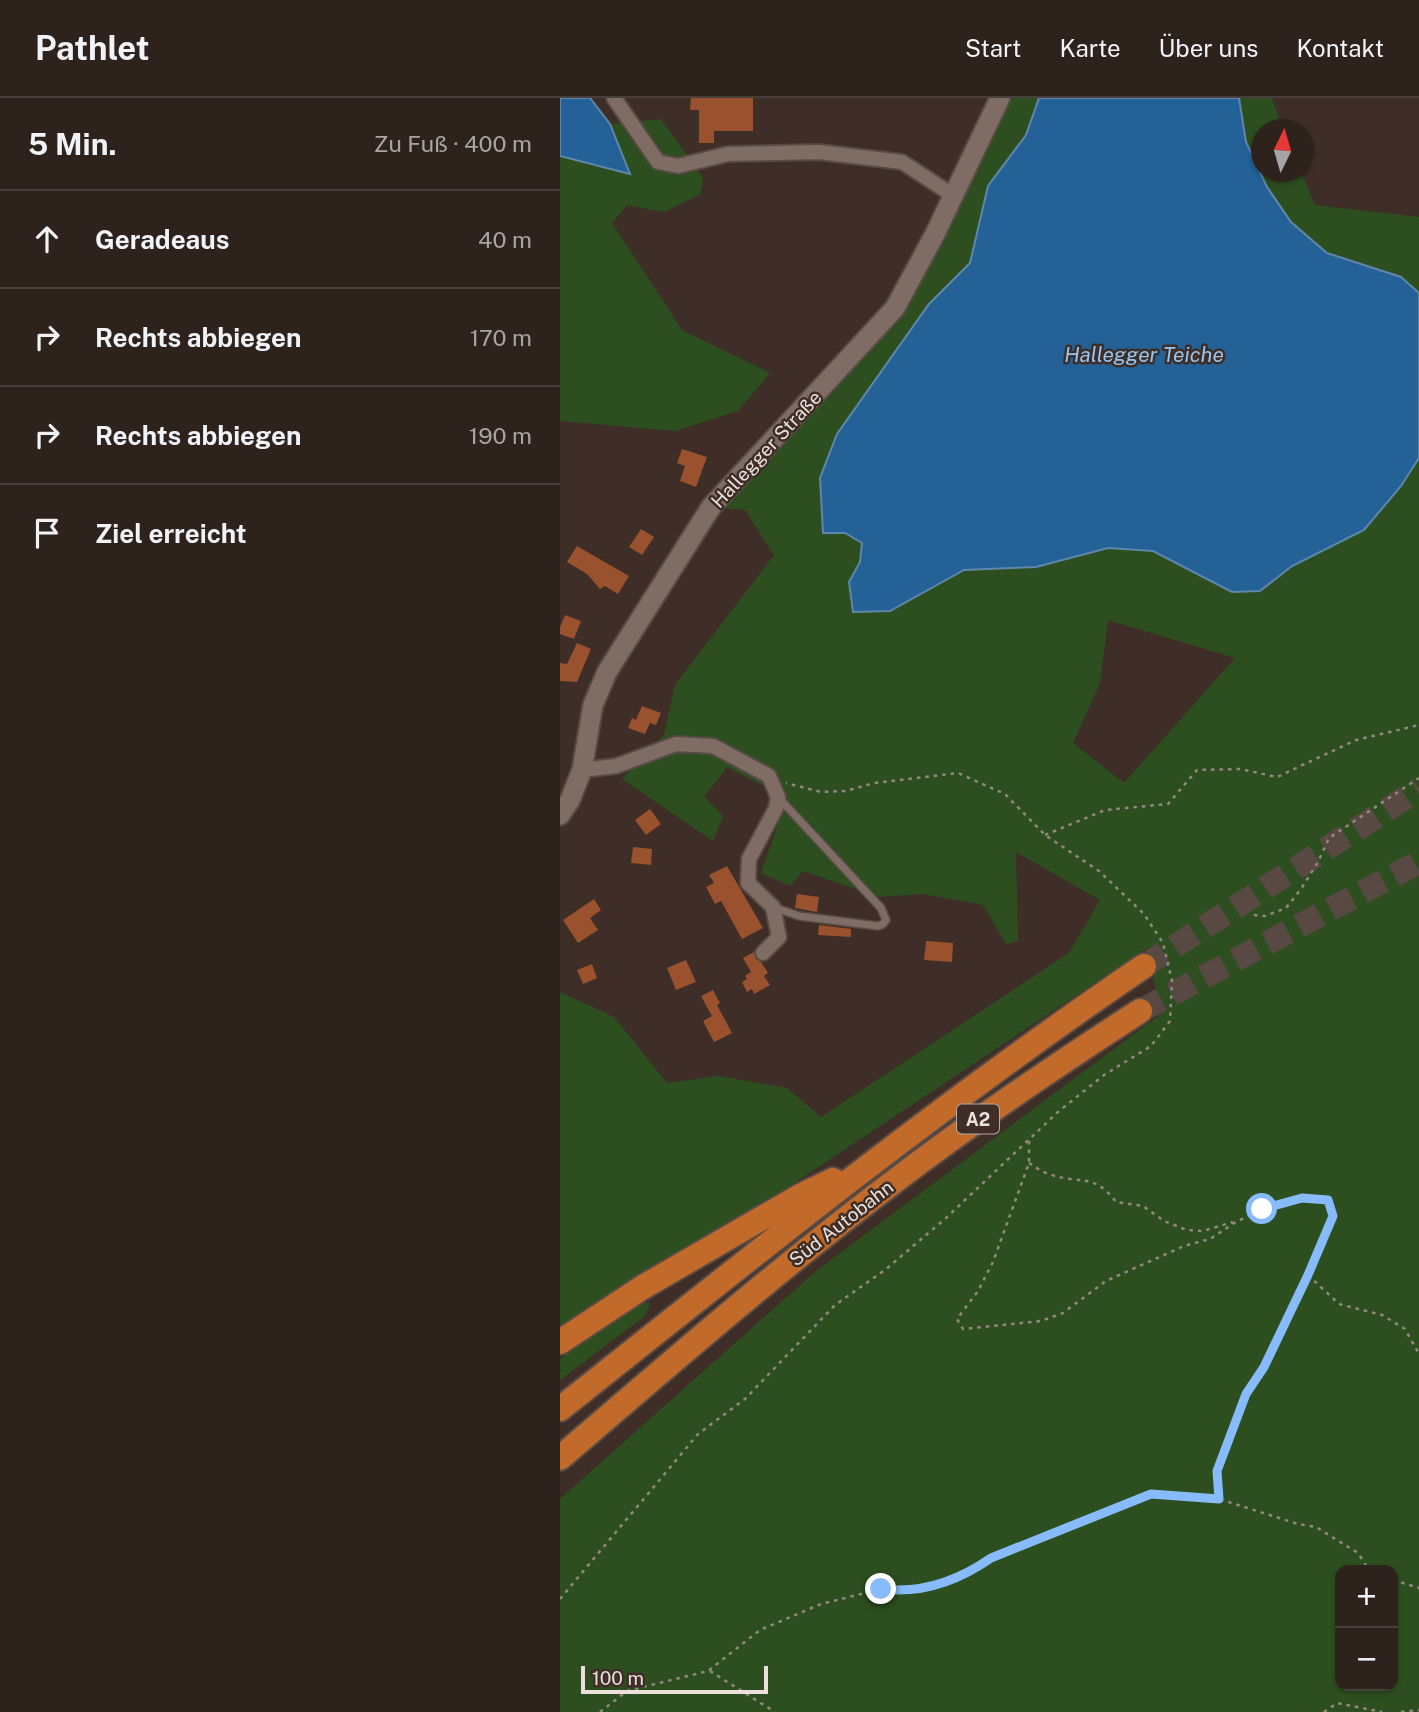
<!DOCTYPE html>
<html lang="de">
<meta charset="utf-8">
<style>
:root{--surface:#2e221d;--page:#3a2f2a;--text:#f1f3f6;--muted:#a7a4a4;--line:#493f3b}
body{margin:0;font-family:"Public Sans",sans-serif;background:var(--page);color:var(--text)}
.controls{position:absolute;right:21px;bottom:21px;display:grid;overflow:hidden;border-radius:14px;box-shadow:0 2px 5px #0004}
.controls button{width:63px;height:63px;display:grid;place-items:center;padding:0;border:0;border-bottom:2px solid var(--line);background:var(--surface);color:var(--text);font:35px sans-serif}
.compass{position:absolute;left:691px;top:21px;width:63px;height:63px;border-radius:50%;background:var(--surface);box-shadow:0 2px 5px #0004;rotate:5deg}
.scale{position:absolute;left:21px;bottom:18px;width:187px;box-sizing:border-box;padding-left:7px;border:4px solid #ebe0db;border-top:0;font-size:19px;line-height:24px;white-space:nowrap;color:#ebe0db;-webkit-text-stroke:5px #3e2e27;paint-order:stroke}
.stop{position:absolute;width:21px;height:21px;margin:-16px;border:5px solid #87bbfb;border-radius:50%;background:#fff}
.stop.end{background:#87bbfb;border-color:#fff;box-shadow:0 2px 7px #0008}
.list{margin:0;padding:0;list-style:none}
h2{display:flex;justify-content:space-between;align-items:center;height:91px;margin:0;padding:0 28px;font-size:30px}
h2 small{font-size:23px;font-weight:400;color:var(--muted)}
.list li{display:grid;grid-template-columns:46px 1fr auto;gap:21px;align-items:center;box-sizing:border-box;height:98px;padding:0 28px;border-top:2px solid var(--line)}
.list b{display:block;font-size:26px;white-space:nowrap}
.list em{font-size:23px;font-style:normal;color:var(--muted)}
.icon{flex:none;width:38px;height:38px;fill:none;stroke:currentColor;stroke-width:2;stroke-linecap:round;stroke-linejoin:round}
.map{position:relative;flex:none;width:859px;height:1614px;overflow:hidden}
header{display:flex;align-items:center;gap:42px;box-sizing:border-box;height:98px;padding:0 35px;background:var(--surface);border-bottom:2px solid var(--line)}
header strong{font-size:33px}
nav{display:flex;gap:38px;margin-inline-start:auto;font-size:24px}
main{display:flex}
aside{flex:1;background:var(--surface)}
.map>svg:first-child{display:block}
</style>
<header>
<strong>Pathlet</strong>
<nav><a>Start</a><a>Karte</a><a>Über uns</a><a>Kontakt</a></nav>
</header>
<main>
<aside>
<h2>5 Min.<small>Zu Fuß · 400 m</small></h2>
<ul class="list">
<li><svg class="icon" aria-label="ahead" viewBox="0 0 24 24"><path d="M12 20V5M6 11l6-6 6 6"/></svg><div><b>Geradeaus</b></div><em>40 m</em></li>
<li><svg class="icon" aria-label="right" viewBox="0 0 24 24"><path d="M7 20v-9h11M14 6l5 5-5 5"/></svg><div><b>Rechts abbiegen</b></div><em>170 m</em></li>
<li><svg class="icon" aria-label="right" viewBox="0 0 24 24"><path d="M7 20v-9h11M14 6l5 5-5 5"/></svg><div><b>Rechts abbiegen</b></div><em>190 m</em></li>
<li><svg class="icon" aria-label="arrive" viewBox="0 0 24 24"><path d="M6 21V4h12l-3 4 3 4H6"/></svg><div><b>Ziel erreicht</b></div></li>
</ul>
</aside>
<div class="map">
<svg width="859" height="1614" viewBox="0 0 859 1614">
<rect width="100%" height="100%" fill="#3e2e27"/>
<!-- green -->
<g fill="#2d4f1f" fill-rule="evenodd">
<path d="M440 0H479L466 37 428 88 410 165 369 206 263 434 285 435 302 445 300 464 289 484 294 514 330 513 404 472 476 469 548 450 593 453 672 494 700 493 732 468 804 432 841 388 859 360V1614H0V1401L256 1173 602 915 586 851 218 1096 0 1231V894L54 919 107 985 159 978 227 990 261 1019 509 855 540 802 456 754 458 843 446 846 423 807 363 796 318 799 243 773 230 788 201 775 227 700 167 669 144 699 163 718 153 743 62 681 104 637 115 587 214 457 185 412 151 409 335 210ZM548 522 675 560 564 685 513 645 540 585ZM780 1472H833V1588H780Z"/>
<path d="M679 0H712L723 31 702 32V74H741L755 107 859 119V195L841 179 767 155 731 124 707 89 686 44Z"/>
<path d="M101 21 143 80 141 96 104 114 67 107 52 125 122 232 210 275 178 313 115 333 0 323V58L70 76 50 26Z"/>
<path d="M80 1205H90L85 1218 0 1282V1261Z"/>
</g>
<!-- water -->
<g fill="#236197" stroke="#5f87ab" stroke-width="2">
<path d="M0 0H30L50 26 70 76 0 58Z"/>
<path d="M479 0H679L686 44 707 89 731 124 767 155 841 179 859 195V360L841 388 804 432 732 468 700 493 672 494 593 453 548 450 476 469 404 472 330 513 293 514 289 484 300 464 302 445 285 435H263L260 380 277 336 369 206 410 165 428 88 466 37Z"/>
</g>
<!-- building -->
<g fill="#99522d">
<path d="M131 0H193V33H154V45H139V12H130Z"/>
<path d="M122 351 147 359 136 389 120 383 125 368 117 365Z"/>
<path d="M81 431 94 439 82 457 69 449Z"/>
<path d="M17 448 69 478 58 496 45 488 40 491 27 476 7 464Z"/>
<path d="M5 517 21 523 14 541 0 536V529Z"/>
<path d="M17 545 31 551 17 584 0 583V565L7 566Z"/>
<path d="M82 608 101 615 96 627 90 625 85 636 68 630 72 620 76 622Z"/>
<path d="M90 711 101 726 86 737 75 722Z"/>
<path d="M73 749 92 751 91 767 71 765Z"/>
<path d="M167 768 203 830 182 841 161 803 155 806 146 789 154 785 149 777Z"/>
<path d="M237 796 259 799 257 814 235 810Z"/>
<path d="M34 801 41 812 30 820 38 832 18 845 3 822Z"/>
<path d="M259 827 291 831V839L258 837Z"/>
<path d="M366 843 393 845 392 864 364 862Z"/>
<path d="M194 854 196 861 201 864 208 875 204 878 210 887 194 896 192 891 187 894 182 884 187 881 185 878 191 874 183 860Z"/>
<path d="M126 862 136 884 116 892 107 870Z"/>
<path d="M32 866 37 880 23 886 17 872Z"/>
<path d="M153 892 160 905 157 907 172 935 154 944 143 923 152 918 141 898Z"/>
</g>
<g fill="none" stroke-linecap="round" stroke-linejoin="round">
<!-- motorway-tunnel -->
<g stroke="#584942" stroke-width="24" stroke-dasharray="24 12" stroke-linecap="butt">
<path d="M584 868 859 691"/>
<path d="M580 913 859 764"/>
</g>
<defs>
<path id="service" d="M213 809 239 818 318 828 323 826 326 822 321 810 218 699"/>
<g id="minor">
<path d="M54 0 98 64 118 68 168 56 259 54 342 64 394 98"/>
<path d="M22 672 56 668 116 646 153 648 209 678 218 699 216 710 189 761 188 785 213 809 219 839 203 855"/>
</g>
<path id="secondary" d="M0 717 10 702 22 672 33 607 47 574 151 409 335 210 375 136 440 0"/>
<g id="motorway">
<path d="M0 1244 83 1189 242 1097 273 1082"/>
<path d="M0 1311C191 1159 381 1006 584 868"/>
<path d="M0 1360C113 1263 225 1165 344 1076 420 1018 500 965 580 913"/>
</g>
</defs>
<!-- service casing -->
<use href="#service" stroke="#584b45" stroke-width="10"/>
<!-- minor casing -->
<use href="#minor" stroke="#584b45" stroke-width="18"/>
<!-- secondary casing -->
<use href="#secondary" stroke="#584b45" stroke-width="23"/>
<!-- motorway casing -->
<use href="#motorway" stroke="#584b45" stroke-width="28"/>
<!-- path -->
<g stroke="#958781" stroke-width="2.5" stroke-dasharray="3.5 5" stroke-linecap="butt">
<path d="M485 737 545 712 608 706 637 672 680 671 717 679 796 642 859 627"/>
<path d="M694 817 705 818 726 810 741 791 758 764 769 740 859 680"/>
<path d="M469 1043V1065L433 1164 418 1193 397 1221 403 1231 481 1223 503 1215 546 1183 624 1148 650 1141 676 1124 702 1111 742 1100 768 1102 773 1118 704 1269 686 1295 657 1373 659 1401"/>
<path d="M469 1065C475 1069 482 1074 489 1076 519 1087 534 1074 556 1104L583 1108 604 1123 627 1132 643 1133 673 1124"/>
<path d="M748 1177 779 1206 822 1217 845 1231 859 1256"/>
<path d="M833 1482 859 1490"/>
<path d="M0 1501 138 1336 185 1301 275 1207 325 1172 386 1120 499 1013 544 977 591 948 610 923 612 883 603 845 584 816 539 773 485 737 445 696 398 675 314 685 286 693 261 694 226 685"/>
<path d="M150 1573 215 1614"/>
<path d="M40 1614 67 1593 148 1573 200 1532 261 1506 321 1491 344 1494 362 1491 412 1474 431 1460 591 1396 659 1401 738 1426 756 1429 798 1455 809 1472"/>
<path d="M764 1614 777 1605 822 1614"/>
<path d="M841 1614 859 1612"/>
</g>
<!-- service -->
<use href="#service" stroke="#7f6d65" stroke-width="7"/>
<!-- minor -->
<use href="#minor" stroke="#7f6d65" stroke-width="14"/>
<!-- secondary -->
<use href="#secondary" stroke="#7f6d65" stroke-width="19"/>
<!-- motorway -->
<use href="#motorway" stroke="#c16a29" stroke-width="24"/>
</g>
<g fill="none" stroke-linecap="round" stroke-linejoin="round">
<!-- route -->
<path stroke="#87bbfb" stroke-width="9" d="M321 1491C361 1496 398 1483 431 1460L591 1396 659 1401 657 1373 686 1296 704 1269 748 1177 773 1118 768 1102 742 1100 702 1111"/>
</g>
<g text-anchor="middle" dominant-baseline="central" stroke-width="5" stroke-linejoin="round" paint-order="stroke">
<!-- shield labels -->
<rect fill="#3e2e27" stroke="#b7aba5" stroke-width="2" x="397" y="1006.5" width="42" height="29" rx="5"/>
<g font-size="18" font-weight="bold" fill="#ebe0db">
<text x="418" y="1021">A2</text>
</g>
<!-- street labels -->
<g font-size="19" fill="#ebe0db" stroke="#3e2e27">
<text transform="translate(206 351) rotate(-47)">Hallegger Straße</text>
<text transform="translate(281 1125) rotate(-38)">Süd Autobahn</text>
</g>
<!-- water labels -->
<g font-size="21" font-style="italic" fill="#97c6f4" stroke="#3e2e27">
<text x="584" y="256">Hallegger Teiche</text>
</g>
</g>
</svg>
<div class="controls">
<button>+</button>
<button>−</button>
</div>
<svg class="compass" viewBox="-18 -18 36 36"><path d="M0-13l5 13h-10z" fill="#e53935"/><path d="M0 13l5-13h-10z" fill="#a7a4a4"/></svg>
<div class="scale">100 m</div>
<div class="stop" style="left:702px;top:1111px"></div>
<div class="stop end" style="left:321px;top:1491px"></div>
</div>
</main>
